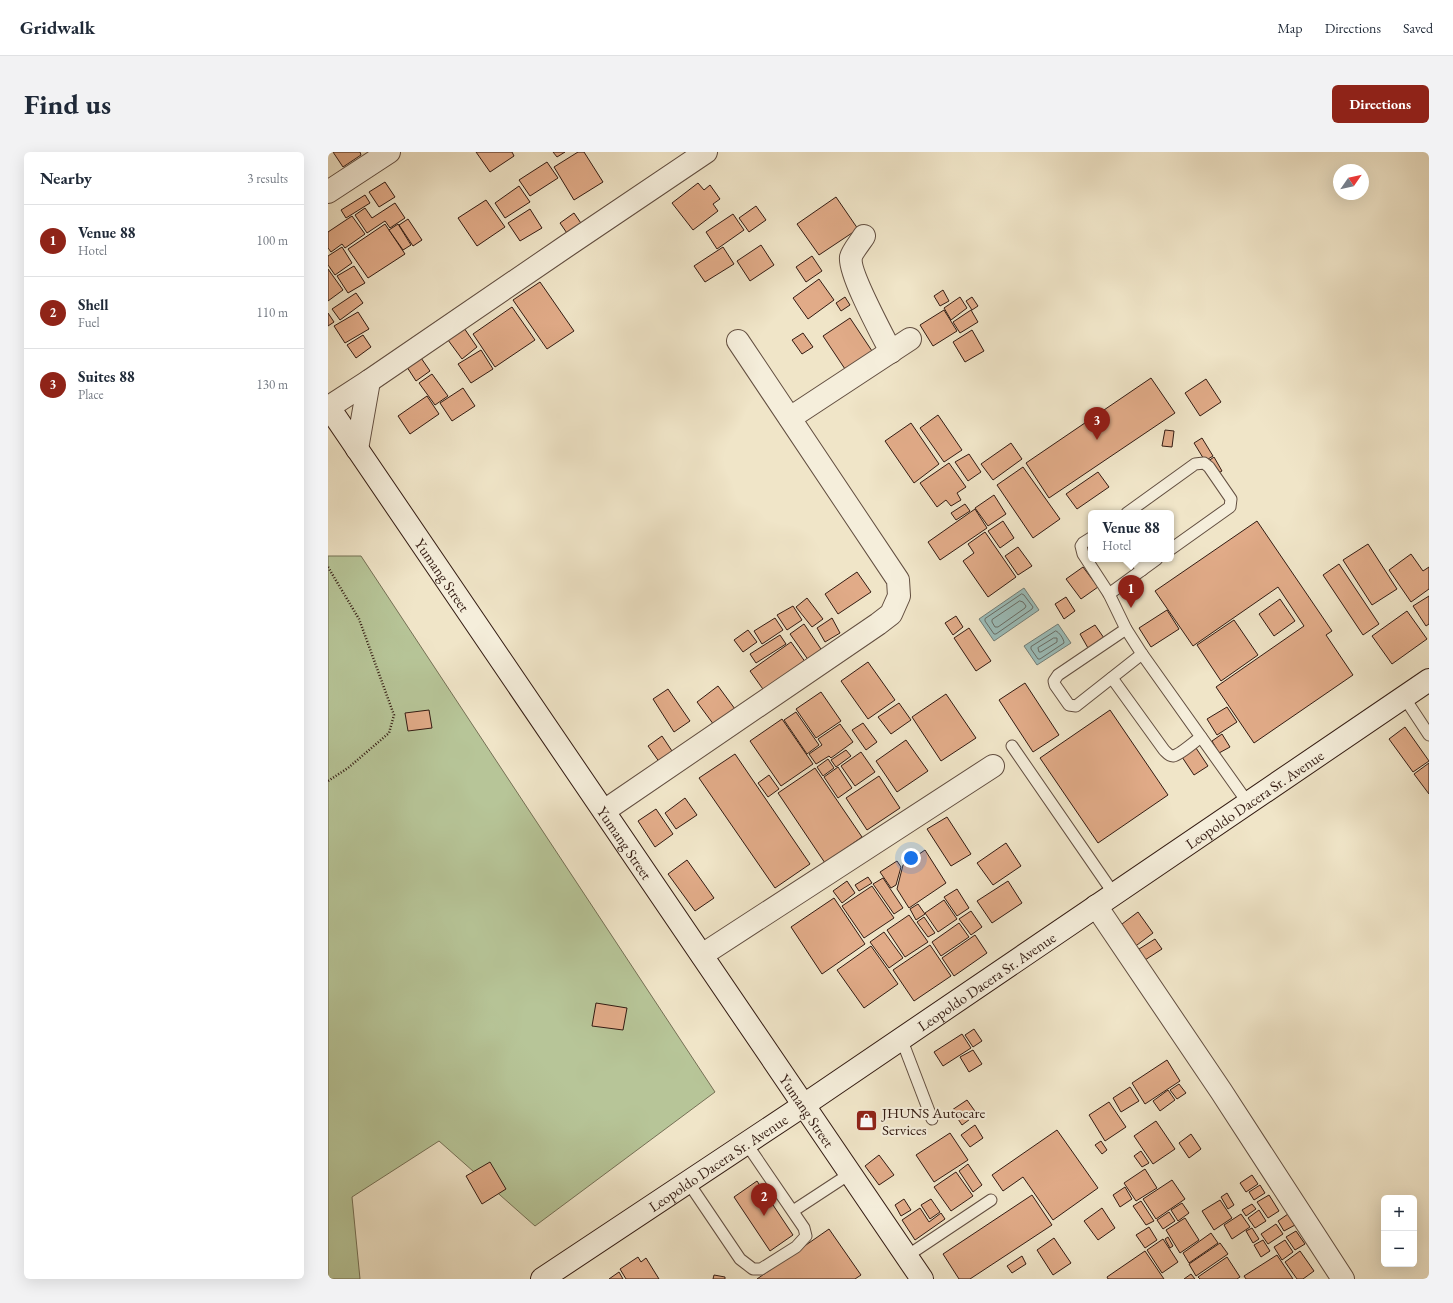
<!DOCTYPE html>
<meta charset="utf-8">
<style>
:root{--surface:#fff;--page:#f2f2f3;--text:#1f2937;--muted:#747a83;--line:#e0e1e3;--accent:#8f2418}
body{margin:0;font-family:"EB Garamond",serif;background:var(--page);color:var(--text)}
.controls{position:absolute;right:12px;bottom:12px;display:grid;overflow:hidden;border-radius:6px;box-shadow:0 4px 16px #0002}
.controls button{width:36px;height:36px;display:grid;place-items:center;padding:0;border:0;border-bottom:1px solid var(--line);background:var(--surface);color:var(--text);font:20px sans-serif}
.compass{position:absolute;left:1005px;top:12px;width:36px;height:36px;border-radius:50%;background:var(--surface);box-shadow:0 4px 16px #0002;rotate:56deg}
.you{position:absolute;left:583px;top:706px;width:14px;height:14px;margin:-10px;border:3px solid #fff;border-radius:50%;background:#1a73e8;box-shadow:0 0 0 6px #1a73e833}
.badge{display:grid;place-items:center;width:26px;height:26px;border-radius:50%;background:var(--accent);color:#fff;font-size:13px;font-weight:700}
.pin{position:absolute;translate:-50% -33px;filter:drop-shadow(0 1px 2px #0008)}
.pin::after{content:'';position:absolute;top:21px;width:14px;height:12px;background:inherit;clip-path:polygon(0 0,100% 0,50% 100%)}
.popup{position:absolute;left:760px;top:358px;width:86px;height:52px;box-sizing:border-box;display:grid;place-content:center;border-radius:6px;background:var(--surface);filter:drop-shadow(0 1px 3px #0005);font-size:13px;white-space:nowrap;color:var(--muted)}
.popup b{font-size:15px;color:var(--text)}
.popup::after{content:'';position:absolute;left:50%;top:100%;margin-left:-8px;border:8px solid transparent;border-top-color:var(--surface)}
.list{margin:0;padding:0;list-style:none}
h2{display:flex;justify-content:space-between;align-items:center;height:52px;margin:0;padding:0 16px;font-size:17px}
h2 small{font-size:13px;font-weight:400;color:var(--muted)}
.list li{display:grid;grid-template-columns:26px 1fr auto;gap:12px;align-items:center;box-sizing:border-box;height:72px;padding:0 16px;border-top:1px solid var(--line)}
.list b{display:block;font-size:15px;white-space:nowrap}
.list p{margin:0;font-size:13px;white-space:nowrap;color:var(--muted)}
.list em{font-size:13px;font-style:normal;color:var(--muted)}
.map{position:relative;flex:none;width:1101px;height:1127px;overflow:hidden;border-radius:6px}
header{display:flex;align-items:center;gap:24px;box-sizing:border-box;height:56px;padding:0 20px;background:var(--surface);border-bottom:1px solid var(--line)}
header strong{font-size:19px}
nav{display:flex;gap:22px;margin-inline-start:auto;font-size:14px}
.intro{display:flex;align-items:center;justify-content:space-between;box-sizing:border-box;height:96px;padding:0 24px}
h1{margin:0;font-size:28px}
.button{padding:10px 18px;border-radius:6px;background:var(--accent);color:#fff;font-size:14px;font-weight:700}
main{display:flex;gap:24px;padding:0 24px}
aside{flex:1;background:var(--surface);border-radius:6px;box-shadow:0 4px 16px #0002}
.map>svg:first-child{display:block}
</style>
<header>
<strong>Gridwalk</strong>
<nav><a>Map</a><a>Directions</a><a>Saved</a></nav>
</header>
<div class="intro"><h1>Find us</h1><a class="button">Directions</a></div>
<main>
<aside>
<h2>Nearby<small>3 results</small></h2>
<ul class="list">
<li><span class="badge">1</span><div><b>Venue 88</b><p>Hotel</p></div><em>100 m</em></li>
<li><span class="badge">2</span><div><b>Shell</b><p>Fuel</p></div><em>110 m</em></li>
<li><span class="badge">3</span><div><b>Suites 88</b><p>Place</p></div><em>130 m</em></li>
</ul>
</aside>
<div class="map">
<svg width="1101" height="1127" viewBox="0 0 1101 1127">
<rect width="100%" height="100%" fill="#f0e5c8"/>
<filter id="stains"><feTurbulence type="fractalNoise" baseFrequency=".005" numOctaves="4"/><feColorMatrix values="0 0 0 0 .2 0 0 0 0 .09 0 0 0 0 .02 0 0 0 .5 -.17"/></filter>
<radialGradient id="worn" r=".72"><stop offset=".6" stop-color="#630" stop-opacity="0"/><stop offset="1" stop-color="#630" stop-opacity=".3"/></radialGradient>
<!-- green -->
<path fill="#b7c598" stroke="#757055" d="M0 404H33L387 940 207 1074 111 989 24 1045 32 1127H0Z"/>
<!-- water -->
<g fill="#9bbebb" stroke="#717d77">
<path d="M696 436 711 458 666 489 651 467Z"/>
<path d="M730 472 743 491 709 513 696 494Z"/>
</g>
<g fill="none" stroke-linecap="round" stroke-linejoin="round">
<!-- shore -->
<g stroke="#676c66" stroke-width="1">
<path d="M694 442 696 443 705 455 704 457 668 482H666L657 469V467Z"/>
<path d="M692 449 695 450 698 454 697 456 670 475H667L664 470V468Z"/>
<path d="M728 479C731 480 736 487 736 491L712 507H710L703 497V495Z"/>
<path d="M726 486H729V490L713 500H711L710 496Z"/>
</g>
</g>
<!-- building -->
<g fill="#e1ab88" stroke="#331b12">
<path d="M5 0H32L33 3 15 15Z"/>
<path d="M148 0H184L186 4 162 20Z"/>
<path d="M225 0H237L229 5Z"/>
<path d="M250 0H256L275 30 246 48 226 15Z"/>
<path d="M219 10 230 26 202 44 191 28Z"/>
<path d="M57 30 67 45 51 55 41 40Z"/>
<path d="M370 31 376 38 382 33 392 47 385 52 390 59 365 78 344 51Z"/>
<path d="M191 34 202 50 177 66 167 51Z"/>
<path d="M37 43 42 51 18 66 13 58Z"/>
<path d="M508 45 530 77 491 103 469 72Z"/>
<path d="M158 48 177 75 149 94 130 66Z"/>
<path d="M67 51 77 66 62 76 57 69 39 81 27 63 37 56 44 66Z"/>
<path d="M428 54 438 68 421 80 411 66Z"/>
<path d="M202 57 214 76 192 89 180 71Z"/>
<path d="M246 61 257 77 243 87 232 71Z"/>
<path d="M405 62 416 78 389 97 378 80Z"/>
<path d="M24 64 37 82 17 96 14 92 3 100 0 96V80Z"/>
<path d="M80 67 94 88 85 94 71 73Z"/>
<path d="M57 72 77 102 40 126 20 97Z"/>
<path d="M70 72 83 93 75 98 61 78Z"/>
<path d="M433 93 446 113 422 129 409 109Z"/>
<path d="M14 95 24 111 7 123 0 113V104Z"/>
<path d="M395 95 406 112 377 130 366 114Z"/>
<path d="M484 104 494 119 478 130 468 115Z"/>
<path d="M26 114 37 131 20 141 9 124Z"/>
<path d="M0 117 15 138 0 149Z"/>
<path d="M491 127 506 148 480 167 465 146Z"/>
<path d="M212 130 246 179 219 197 185 148Z"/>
<path d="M615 138 621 149 612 154 606 144Z"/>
<path d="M28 141 35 151 12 168 4 157Z"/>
<path d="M517 145 522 153 513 159 508 151Z"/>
<path d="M632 145 639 156 623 168 616 156Z"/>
<path d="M644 145 650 154 644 158 638 149Z"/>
<path d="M184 155 207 188 167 215 145 182Z"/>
<path d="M616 158 629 179 605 194 592 173Z"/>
<path d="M643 158 650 170 632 181 625 170Z"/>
<path d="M30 160 41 177 17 191 6 174Z"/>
<path d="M0 161 6 170 0 174Z"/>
<path d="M522 166 544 199 517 217 495 184Z"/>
<path d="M136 176 149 195 134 207 120 188Z"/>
<path d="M644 178 656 199 637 210 625 190Z"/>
<path d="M475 181 485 195 474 202 464 188Z"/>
<path d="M35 183 43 195 28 206 19 193Z"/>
<path d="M153 198 165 217 143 231 130 212Z"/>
<path d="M91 203 102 219 88 229 77 212Z"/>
<path d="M104 222 120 244 107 253 91 231Z"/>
<path d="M823 226 847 261 721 346 698 311Z"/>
<path d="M878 227 893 250 872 264 857 241Z"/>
<path d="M135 236 147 254 124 269 112 251Z"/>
<path d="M99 244 111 262 82 282 70 264Z"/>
<path d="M610 263 634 298 616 310 592 276Z"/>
<path d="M583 271 611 312 586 331 557 289Z"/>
<path d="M837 278 846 279 844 295 834 294Z"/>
<path d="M874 286 885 304 877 309 866 291Z"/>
<path d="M683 291 694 307 665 328 653 312Z"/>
<path d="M641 302 653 320 640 329 627 310Z"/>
<path d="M886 305 894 319 887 323 879 310Z"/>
<path d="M621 311 638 335 629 341 633 348 623 354 618 348 609 355 592 331Z"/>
<path d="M695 315 732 367 705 386 669 333Z"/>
<path d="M770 320 781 335 749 357 738 342Z"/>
<path d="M666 343 678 362 660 374 647 356Z"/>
<path d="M637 352 642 359 628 368 623 361Z"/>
<path d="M647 357 659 376 612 408 600 390Z"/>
<path d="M675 369 686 386 672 396 660 379Z"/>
<path d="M929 369 1004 479 998 483 1025 523 926 591 888 535 976 474 950 435 865 494 827 439Z"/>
<path d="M657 380 688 425 660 445 635 409 646 401 640 392Z"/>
<path d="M1040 392 1069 437 1044 453 1015 408Z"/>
<path d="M690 395 704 414 690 423 677 404Z"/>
<path d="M1083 402 1095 419 1101 415V437L1083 450 1061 418Z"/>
<path d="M1011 412 1051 472 1035 483 995 423Z"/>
<path d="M755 415 770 435 753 447 738 427Z"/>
<path d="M529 420 543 440 510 462 497 442Z"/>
<path d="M1101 444V472L1098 474 1085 454Z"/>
<path d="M738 445 747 459 736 467 727 452Z"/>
<path d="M479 446 495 467 484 475 468 455Z"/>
<path d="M952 447 967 469 946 484 931 462Z"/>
<path d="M465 454 474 468 459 478 449 463Z"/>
<path d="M839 458 851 477 823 495 811 476Z"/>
<path d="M1079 459 1099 487 1064 512 1044 484Z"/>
<path d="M628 464 635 475 625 483 617 471Z"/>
<path d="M447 466 455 478 434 492 426 479Z"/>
<path d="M504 466 512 481 497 490 489 476Z"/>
<path d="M906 468 930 503 893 529 869 493Z"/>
<path d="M476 472 495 500 481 509 462 482Z"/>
<path d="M767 473 776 486 760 496 752 482Z"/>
<path d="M641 476 663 509 648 519 626 486Z"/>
<path d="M420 478 429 490 415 500 406 488Z"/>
<path d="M452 483 458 492 428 511 422 502Z"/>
<path d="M463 490 478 511 437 540 422 519Z"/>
<path d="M540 510 567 548 540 567 513 529Z"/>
<path d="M697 531 731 583 705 600 671 548Z"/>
<path d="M390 534 407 557 386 573 369 550Z"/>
<path d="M340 537 362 569 346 580 325 547Z"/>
<path d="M493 540 513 569 488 586 468 557Z"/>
<path d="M618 542 648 586 613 609 584 565Z"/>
<path d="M571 551 583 568 563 582 550 565Z"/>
<path d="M899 555 909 570 889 583 879 567Z"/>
<path d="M101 558 104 576 80 579 77 561Z"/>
<path d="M782 558 840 643 770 691 712 606Z"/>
<path d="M468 560 491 593 479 602 456 568Z"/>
<path d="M454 567 485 612 453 634 422 589Z"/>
<path d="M535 571 549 590 538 598 524 578Z"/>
<path d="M512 572 525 590 503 606 501 604 488 612 481 602 494 593 490 587Z"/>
<path d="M1077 575 1101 609 1085 620 1061 587Z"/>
<path d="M894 582 902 595 891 601 884 589Z"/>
<path d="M334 584 346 602 332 611 320 594Z"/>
<path d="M578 588 600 619 569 640 548 609Z"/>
<path d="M868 596 880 614 866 623 854 605Z"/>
<path d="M518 598 523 604 508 615 503 608Z"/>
<path d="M533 600 547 620 527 634 513 614Z"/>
<path d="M407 602 482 712 447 736 371 626Z"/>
<path d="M500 607 506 616 495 624 489 615Z"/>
<path d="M1101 611V642L1086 622Z"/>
<path d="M510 615 524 636 510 646 496 625Z"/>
<path d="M487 616 534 685 497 711 450 641Z"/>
<path d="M441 623 451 637 440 645 430 631Z"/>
<path d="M551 624 572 656 539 678 518 646Z"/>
<path d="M357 646 369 663 348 677 337 661Z"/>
<path d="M328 657 345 682 327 695 310 669Z"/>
<path d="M619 665 643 702 623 714 599 677Z"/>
<path d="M678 691 693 714 665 733 649 711Z"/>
<path d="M597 698 618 731 581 756 569 737 575 713Z"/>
<path d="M359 708 386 746 367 759 340 722Z"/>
<path d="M569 709 573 715 568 733 563 736 552 720Z"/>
<path d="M540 725 544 731 531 739 527 733Z"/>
<path d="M555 726 575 756 566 762 545 732Z"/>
<path d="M519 729 527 741 514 751 505 739Z"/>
<path d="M680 729 694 751 664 771 649 749Z"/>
<path d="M544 734 566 766 536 786 514 754Z"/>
<path d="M629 737 641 756 629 764 616 745Z"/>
<path d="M506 746 537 792 494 822 463 775Z"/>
<path d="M616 748 629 767 610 780 597 761Z"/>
<path d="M590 752 597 762 588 768 582 757Z"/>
<path d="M643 759 654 775 643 783 631 767Z"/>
<path d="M810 760 825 781 805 796 790 775Z"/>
<path d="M581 763 600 790 577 805 559 778Z"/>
<path d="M596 765 607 781 600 785 589 770Z"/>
<path d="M631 771 641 785 613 804 604 790Z"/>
<path d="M556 780 575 806 561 816 542 790Z"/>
<path d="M647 783 659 801 626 824 614 806Z"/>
<path d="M827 787 834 797 817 808 811 797Z"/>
<path d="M602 793 623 824 586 849 565 818Z"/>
<path d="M543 794 570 832 536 856 509 818Z"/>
<path d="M268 851 299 856 295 878 264 874Z"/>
<path d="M646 877 654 889 645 895 637 883Z"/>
<path d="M634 882 643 896 615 914 606 900Z"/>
<path d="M645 898 654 912 641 920 632 905Z"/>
<path d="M839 908 852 929 817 952 804 931Z"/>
<path d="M851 932 858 941 849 947 842 938Z"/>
<path d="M802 935 811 949 793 960 785 946Z"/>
<path d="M840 938 847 948 832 959 825 949Z"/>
<path d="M639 948 649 962 634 973 624 958Z"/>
<path d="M781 950 798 975 777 989 761 963Z"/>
<path d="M828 969 847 997 825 1012 806 984Z"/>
<path d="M647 973 655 986 642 995 633 983Z"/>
<path d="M729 978 770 1036 725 1068 695 1025 675 1039 664 1023Z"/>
<path d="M622 981 640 1008 606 1030 588 1003Z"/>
<path d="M863 982 873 997 861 1006 851 991Z"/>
<path d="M773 989 779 998 774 1002 767 993Z"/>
<path d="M813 999 821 1011 814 1015 806 1004Z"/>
<path d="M551 1003 566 1023 551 1033 537 1014Z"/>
<path d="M162 1010 178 1037 154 1052 138 1024Z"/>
<path d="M640 1012 654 1033 645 1040 631 1019Z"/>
<path d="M817 1017 829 1036 808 1049 796 1031Z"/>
<path d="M628 1020 645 1044 623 1059 606 1035Z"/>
<path d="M924 1023 930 1032 918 1040 912 1031Z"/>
<path d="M844 1028 857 1047 828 1067 815 1047Z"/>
<path d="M429 1029 465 1083 442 1099 406 1045Z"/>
<path d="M932 1033 937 1041 926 1048 921 1040Z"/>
<path d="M797 1035 804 1047 792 1055 785 1043Z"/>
<path d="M899 1041 906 1053 900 1057 893 1045Z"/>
<path d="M704 1043 724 1073 642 1127H631L615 1102Z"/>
<path d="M941 1043 951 1059 940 1066 929 1050Z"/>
<path d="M576 1047 583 1058 573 1064 567 1053Z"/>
<path d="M603 1047 612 1060 602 1067 593 1053Z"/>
<path d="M892 1048 904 1066 886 1078 874 1059Z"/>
<path d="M813 1049 826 1069 818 1073 805 1054Z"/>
<path d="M854 1051 861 1061 850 1069 843 1058Z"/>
<path d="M924 1052 928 1057 918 1064 914 1058Z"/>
<path d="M592 1056 601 1070 613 1061 617 1067 587 1088 574 1068Z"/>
<path d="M774 1056 787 1076 770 1088 756 1069Z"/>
<path d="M931 1058 938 1069 927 1076 920 1066Z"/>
<path d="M841 1060 847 1069 835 1077 829 1068Z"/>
<path d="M913 1062 922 1075 904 1087 896 1073Z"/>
<path d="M960 1062 967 1073 956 1079 950 1069Z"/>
<path d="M857 1066 871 1088 852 1101 838 1078Z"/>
<path d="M948 1072 955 1082 940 1092 933 1082Z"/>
<path d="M821 1075 829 1088 817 1096 808 1083Z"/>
<path d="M924 1076 931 1087 925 1091 918 1079Z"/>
<path d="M501 1077 533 1123 527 1127H429Z"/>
<path d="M968 1079 977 1092 967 1098 958 1085Z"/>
<path d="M883 1081 890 1091 861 1111 855 1101Z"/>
<path d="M840 1085 845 1094 842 1096 837 1087Z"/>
<path d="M726 1086 743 1111 725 1123 709 1098Z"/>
<path d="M835 1087 850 1110 834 1121 819 1098Z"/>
<path d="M935 1088 942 1099 933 1105 926 1093Z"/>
<path d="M957 1088 965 1100 954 1108 946 1095Z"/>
<path d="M892 1091 900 1102 868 1124 861 1112Z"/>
<path d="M817 1099 836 1127H780L779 1125Z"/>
<path d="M972 1099 986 1119 975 1127H969L957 1110Z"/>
<path d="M949 1103 965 1127H918L916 1124Z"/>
<path d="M694 1104 698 1112 684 1121 679 1114Z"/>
<path d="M310 1105 313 1110 318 1106 331 1127H298L292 1117Z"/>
<path d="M899 1105 912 1125 909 1127H872L870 1125Z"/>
<path d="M291 1120 295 1127H281Z"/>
<path d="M863 1122 867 1127H856Z"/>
<path d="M386 1123 397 1125V1127H385Z"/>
</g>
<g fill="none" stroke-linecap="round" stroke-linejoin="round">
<defs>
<g id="service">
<path d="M799 361 867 312 876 311 881 315 903 347 902 355 843 397"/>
<path d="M763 386 755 391 753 394 755 402 781 442 798 477 814 502 920 651"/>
<path d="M807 407 814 418"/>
<path d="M781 442 829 407"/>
<path d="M798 477 730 523 726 529 727 533 741 553 748 554 814 502"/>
<path d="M784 526 836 598C839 601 841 604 845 604 852 603 867 589 873 585"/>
<path d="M1076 545 1101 583"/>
<path d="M684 594 786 742"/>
<path d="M573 886 604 967"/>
<path d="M360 1030 412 1107 425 1117H433L468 1095 478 1084 476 1076 418 991"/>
<path d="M465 1059 523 1021"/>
<path d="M579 1104 663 1048"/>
</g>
<g id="minor">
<path d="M0 40 61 0"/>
<path d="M536 84C533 89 524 100 523 105 520 120 555 184 563 200"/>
<path d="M1 255 41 229 240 93 378 0"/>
<path d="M462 266 582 187"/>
<path d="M29 297 41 229"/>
<path d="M276 659 550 472 563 462 571 444 570 428 410 189"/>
<path d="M768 754 893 939 1015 1127"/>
<path d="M374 803 665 614"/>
</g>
<g id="secondary">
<path id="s1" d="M0 254 594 1127"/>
<path id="s2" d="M214 1127 476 953 1101 528"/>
</g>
</defs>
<!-- service casing -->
<use href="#service" stroke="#624e40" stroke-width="13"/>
<!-- minor casing -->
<use href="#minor" stroke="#624e40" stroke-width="24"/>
<!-- secondary casing -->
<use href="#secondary" stroke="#331b12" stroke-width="24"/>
<!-- path -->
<path stroke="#331b12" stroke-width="2.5" stroke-dasharray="1 2" stroke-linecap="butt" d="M0 415 31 467 66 563 61 581 20 616 0 629"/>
<!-- service -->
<use href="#service" stroke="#f5eedb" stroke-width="11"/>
<!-- minor -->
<use href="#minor" stroke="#f5eedb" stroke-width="22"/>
<!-- secondary -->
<use href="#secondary" stroke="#f5eedb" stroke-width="22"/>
</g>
<!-- icons -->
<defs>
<symbol id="shop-square" viewBox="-11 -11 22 22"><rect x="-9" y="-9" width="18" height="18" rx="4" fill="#8f2418" stroke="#f5eedb"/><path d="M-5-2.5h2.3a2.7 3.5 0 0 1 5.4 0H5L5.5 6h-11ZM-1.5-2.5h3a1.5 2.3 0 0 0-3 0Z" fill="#fff"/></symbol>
</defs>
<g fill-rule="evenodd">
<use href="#shop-square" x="526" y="956" width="25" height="25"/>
</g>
<g text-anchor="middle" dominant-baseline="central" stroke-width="4" stroke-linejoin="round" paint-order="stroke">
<!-- street labels -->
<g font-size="15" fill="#331b12" stroke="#f5eedb">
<text stroke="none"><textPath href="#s1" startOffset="204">Yumang Street</textPath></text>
<text stroke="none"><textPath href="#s2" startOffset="859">Leopoldo Dacera Sr. Avenue</textPath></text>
<text stroke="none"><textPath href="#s1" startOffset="528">Yumang Street</textPath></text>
<text stroke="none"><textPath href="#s2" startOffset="535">Leopoldo Dacera Sr. Avenue</textPath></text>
<text stroke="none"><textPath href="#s1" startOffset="852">Yumang Street</textPath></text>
<text stroke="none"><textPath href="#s2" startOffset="211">Leopoldo Dacera Sr. Avenue</textPath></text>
</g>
<!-- poi labels -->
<g font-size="15" fill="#331b12" stroke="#f5eedb" text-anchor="start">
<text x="554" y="960">JHUNS Autocare<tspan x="554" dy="17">Services</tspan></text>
</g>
</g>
<rect width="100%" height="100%" filter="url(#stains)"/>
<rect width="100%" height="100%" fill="url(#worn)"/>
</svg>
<div class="controls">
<button>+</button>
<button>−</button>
</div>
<svg class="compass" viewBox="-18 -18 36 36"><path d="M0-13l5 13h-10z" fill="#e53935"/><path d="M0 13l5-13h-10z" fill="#747a83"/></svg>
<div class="you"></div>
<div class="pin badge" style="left:803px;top:456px">1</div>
<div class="popup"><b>Venue 88</b>Hotel</div>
<div class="pin badge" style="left:436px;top:1064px">2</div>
<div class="pin badge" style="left:769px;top:288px">3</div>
</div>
</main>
